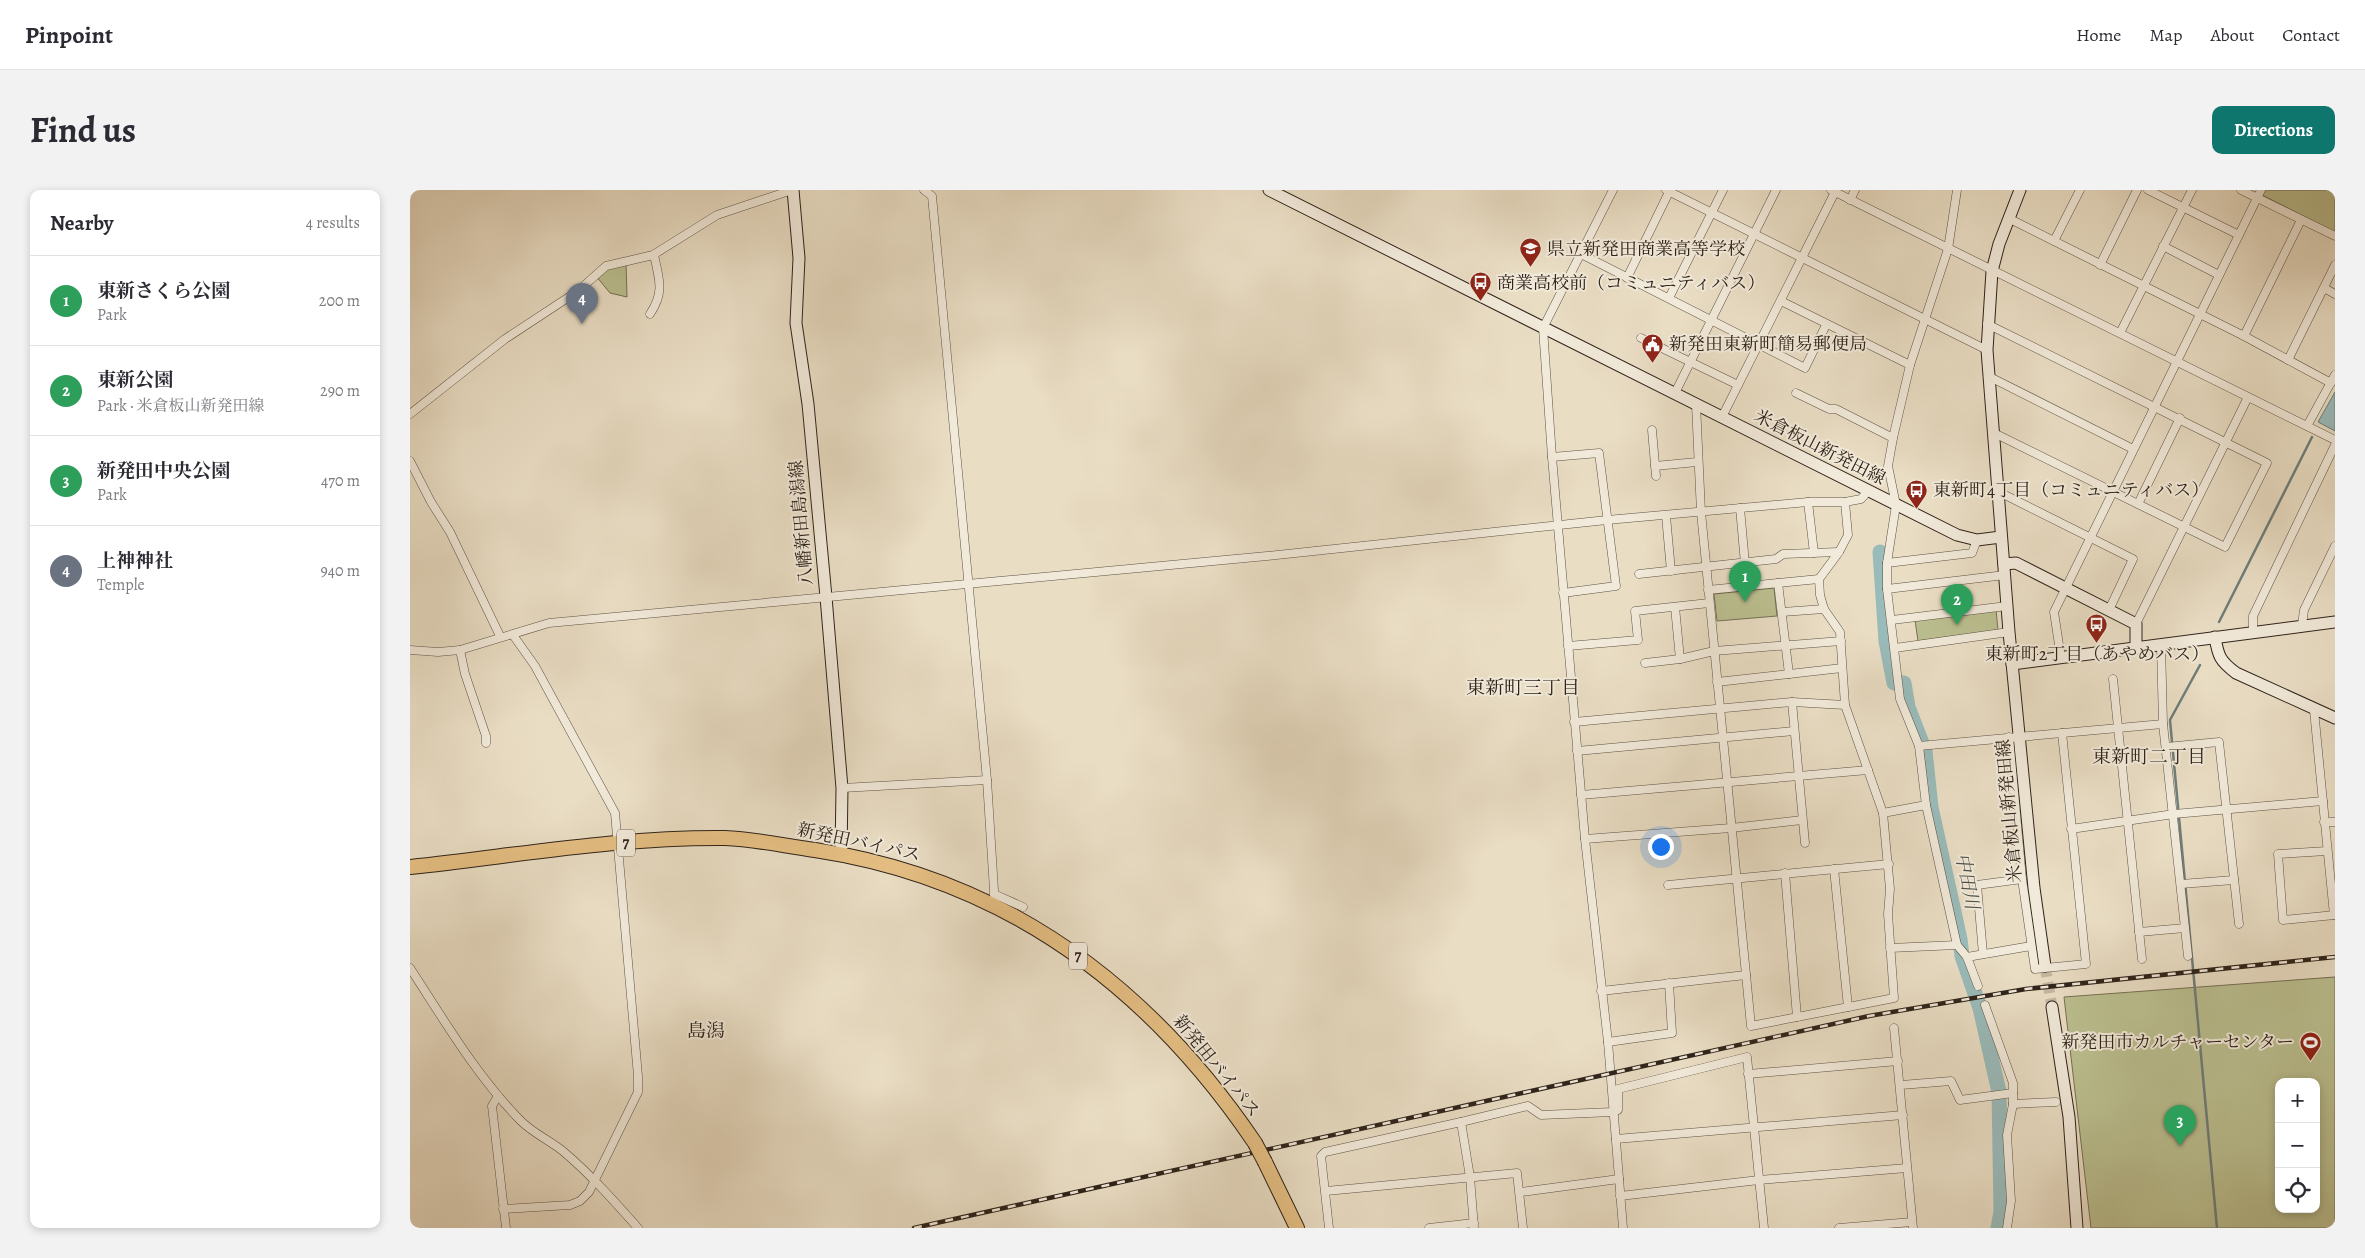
<!DOCTYPE html>
<meta charset="utf-8">
<style>
:root{--surface:#fff;--page:#f2f2f3;--text:#2b2b33;--muted:#7c7c81;--line:#e1e1e2;--accent:#0f766e}
body{margin:0;font-family:Alegreya,"Noto Serif JP",serif;background:var(--page);color:var(--text)}
.controls{position:absolute;right:15px;bottom:15px;display:grid;overflow:hidden;border-radius:10px;box-shadow:0 2px 8px #0003}
.controls button{width:45px;height:45px;display:grid;place-items:center;padding:0;border:0;border-bottom:1px solid var(--line);background:var(--surface);color:var(--text);font:25px sans-serif}
.you{position:absolute;left:1250px;top:656px;width:18px;height:18px;margin:-12px;border:4px solid #fff;border-radius:50%;background:#1a73e8;box-shadow:0 0 0 8px #1a73e833}
.badge{display:grid;place-items:center;width:32px;height:32px;border-radius:50%;background:var(--accent);color:#fff;font-size:16px;font-weight:700}
.pin{position:absolute;translate:-50% -41px;filter:drop-shadow(0 1px 2px #0008)}
.pin::after{content:'';position:absolute;top:26px;width:18px;height:15px;background:inherit;clip-path:polygon(0 0,100% 0,50% 100%)}
.list{margin:0;padding:0;list-style:none}
h2{display:flex;justify-content:space-between;align-items:center;height:65px;margin:0;padding:0 20px;font-size:21px}
h2 small{font-size:16px;font-weight:400;color:var(--muted)}
.list li{display:grid;grid-template-columns:32px 1fr auto;gap:15px;align-items:center;box-sizing:border-box;height:90px;padding:0 20px;border-top:1px solid var(--line)}
.list b{display:block;font-size:19px;white-space:nowrap}
.list p{margin:0;font-size:16px;white-space:nowrap;color:var(--muted)}
.list em{font-size:16px;font-style:normal;color:var(--muted)}
.icon{flex:none;width:28px;height:28px;fill:none;stroke:currentColor;stroke-width:2;stroke-linecap:round;stroke-linejoin:round}
.map{position:relative;flex:none;width:1925px;height:1038px;overflow:hidden;border-radius:10px}
header{display:flex;align-items:center;gap:30px;box-sizing:border-box;height:70px;padding:0 25px;background:var(--surface);border-bottom:1px solid var(--line)}
header strong{font-size:24px}
nav{display:flex;gap:28px;margin-inline-start:auto;font-size:18px}
.intro{display:flex;align-items:center;justify-content:space-between;box-sizing:border-box;height:120px;padding:0 30px}
h1{margin:0;font-size:35px}
.button{padding:12px 22px;border-radius:10px;background:var(--accent);color:#fff;font-size:18px;font-weight:700}
main{display:flex;gap:30px;padding:0 30px}
aside{flex:1;background:var(--surface);border-radius:10px;box-shadow:0 2px 8px #0003}
.map>svg:first-child{display:block}
</style>
<header>
<strong>Pinpoint</strong>
<nav><a>Home</a><a>Map</a><a>About</a><a>Contact</a></nav>
</header>
<div class="intro"><h1>Find us</h1><a class="button">Directions</a></div>
<main>
<aside>
<h2>Nearby<small>4 results</small></h2>
<ul class="list">
<li><span class="badge" style="background:#2e9e5b">1</span><div><b>東新さくら公園</b><p>Park</p></div><em>200 m</em></li>
<li><span class="badge" style="background:#2e9e5b">2</span><div><b>東新公園</b><p>Park · 米倉板山新発田線</p></div><em>290 m</em></li>
<li><span class="badge" style="background:#2e9e5b">3</span><div><b>新発田中央公園</b><p>Park</p></div><em>470 m</em></li>
<li><span class="badge" style="background:#6b7280">4</span><div><b>上神神社</b><p>Temple</p></div><em>940 m</em></li>
</ul>
</aside>
<div class="map">
<svg width="1925" height="1038" viewBox="0 0 1925 1038">
<rect width="100%" height="100%" fill="#e9ddc4"/>
<filter id="stains"><feTurbulence type="fractalNoise" baseFrequency=".004" numOctaves="4"/><feColorMatrix values="0 0 0 0 .2 0 0 0 0 .09 0 0 0 0 .02 0 0 0 .5 -.17"/></filter>
<radialGradient id="worn" r=".72"><stop offset=".6" stop-color="#630" stop-opacity="0"/><stop offset="1" stop-color="#630" stop-opacity=".3"/></radialGradient>
<!-- green -->
<g fill="#bbbf90" stroke="#757155" fill-rule="evenodd">
<path d="M1854 0H1925V42L1852 5Z"/>
<path d="M216 73 217 107 200 103 186 86 196 76Z"/>
<path d="M1364 398 1367 426 1307 431 1304 404Z"/>
<path d="M1586 420 1588 440 1508 451 1505 430Z"/>
<path d="M1925 787V1038H1681L1654 807ZM1869 892H1906V1019H1869Z"/>
</g>
<!-- water -->
<path fill="#99bbba" stroke="#6f7e7a" d="M1925 202V241L1908 232Z"/>
<g fill="none" stroke-linecap="round" stroke-linejoin="round">
<!-- stream -->
<g stroke="#6f7e7a" stroke-width="2.5">
<path d="M1809 432 1902 247"/>
<path d="M1790 475 1760 530 1807 1038"/>
</g>
<!-- river -->
<path stroke="#99bbba" stroke-width="15" d="M1470 362 1476 451 1484 493H1494L1498 517 1515 561 1521 617 1550 749 1552 766 1570 818 1589 902 1591 1021 1588 1038"/>
<!-- secondary-tunnel -->
<path stroke="#c4b8a2" stroke-width="11" stroke-dasharray="11 5.5" stroke-linecap="butt" d="M1635 776 1642 817"/>
<defs>
<g id="street">
<path d="M514 0 522 6 577 590 585 716"/>
<path d="M1203 0 1133 138 1142 267 1175 649 1198 852 1213 1038"/>
<path d="M1256 0 1577 160"/>
<path d="M1421 0 1925 250"/>
<path d="M1547 0 1538 59 1500 175 1483 248 1478 276 1486 315 1477 373V399L1490 509 1509 556 1516 615 1547 755 1557 767 1568 796"/>
<path d="M1738 0 1829 45"/>
<path d="M1831 0 1925 46"/>
<path d="M1440 10 1445 0"/>
<path d="M1598 28 1834 146 1921 193"/>
<path d="M1644 51 1670 0"/>
<path d="M1753 56 1809 85"/>
<path d="M1171 64 1395 178 1416 135"/>
<path d="M1690 75 1727 0"/>
<path d="M1217 88 1260 0"/>
<path d="M1914 98 1925 104"/>
<path d="M1259 108 1313 0"/>
<path d="M1371 111 1500 175"/>
<path d="M240 124C255 102 249 89 244 65"/>
<path d="M1577 134 1857 273 1815 357 1582 242"/>
<path d="M1710 143 1782 0"/>
<path d="M1834 146 1891 30"/>
<path d="M1231 148 1328 195"/>
<path d="M1878 170 1925 75"/>
<path d="M1578 186 1723 259"/>
<path d="M1265 203 1366 0"/>
<path d="M1386 203 1419 219H1426L1483 248"/>
<path d="M1286 214 1291 322 1341 836 1484 808 1478 724 1480 699 1473 623 1435 515 1430 442 1414 419 1410 405 1409 389 1429 362 1438 345 1435 312"/>
<path d="M0 224 95 149 168 101 196 76 243 65 307 25 382 0"/>
<path d="M1312 227 1425 2"/>
<path d="M1897 236 1925 185"/>
<path d="M1242 240 1246 286"/>
<path d="M1142 267 1189 263 1206 396 1153 403"/>
<path d="M0 271 21 312 40 342 90 446"/>
<path d="M1245 276 1287 272"/>
<path d="M1587 301 1723 369 1699 420"/>
<path d="M1398 312 1404 363"/>
<path d="M1728 314 1770 228"/>
<path d="M1330 318 1337 396"/>
<path d="M1256 326 1261 381"/>
<path d="M1477 373 1562 363 1567 350"/>
<path d="M1229 384 1366 369 1373 364 1429 362"/>
<path d="M1368 393 1379 484"/>
<path d="M1477 399 1595 385"/>
<path d="M1298 400 1409 389"/>
<path d="M1265 417 1270 469"/>
<path d="M1372 422 1414 419"/>
<path d="M1482 430 1597 416"/>
<path d="M1726 434 1838 207"/>
<path d="M1892 435 1894 420 1925 356"/>
<path d="M1843 441V426L1925 255"/>
<path d="M1751 454 1753 534 1778 766"/>
<path d="M1158 456 1228 450 1225 421 1299 413"/>
<path d="M1485 458 1599 442"/>
<path d="M0 460 28 462 50 460 139 433 857 366 1197 330 1398 312H1435L1451 309 1458 301"/>
<path d="M50 460 55 484 76 546V553"/>
<path d="M1651 468 1644 422 1851 0"/>
<path d="M1235 473 1270 469 1304 461 1431 451"/>
<path d="M1703 489 1732 769"/>
<path d="M1307 492 1432 478"/>
<path d="M1382 512 1395 653"/>
<path d="M1904 520 1924 725"/>
<path d="M1164 532 1382 512 1435 515"/>
<path d="M1599 547 1612 689 1625 779 1676 774 1652 543"/>
<path d="M1509 556 1753 534"/>
<path d="M1756 557 1809 552 1829 734"/>
<path d="M1167 561 1384 541"/>
<path d="M432 598 577 590"/>
<path d="M1171 605 1458 580"/>
<path d="M1473 623 1516 615"/>
<path d="M1914 632H1925"/>
<path d="M1661 639 1764 624 1913 611"/>
<path d="M1175 649 1321 638 1392 630"/>
<path d="M1917 661 1868 664 1873 730 1925 725"/>
<path d="M1424 679 1438 817"/>
<path d="M1375 683 1387 827"/>
<path d="M1771 694 1824 690"/>
<path d="M1258 695 1479 674"/>
<path d="M584 704 613 717"/>
<path d="M1729 742 1775 738"/>
<path d="M1480 758 1547 755"/>
<path d="M1573 764 1567 695 1612 689"/>
<path d="M1557 767 1621 756"/>
<path d="M0 778C34 830 67 887 111 931 124 944 141 951 154 962 181 985 205 1012 228 1038"/>
<path d="M1191 801 1336 785"/>
<path d="M1575 815 1603 893V914L1597 945 1601 1011 1597 1038"/>
<path d="M1484 838 1503 1038"/>
<path d="M1198 852 1262 843 1259 793"/>
<path d="M1338 884 1488 871"/>
<path d="M1491 895 1541 891 1550 910 1603 903"/>
<path d="M88 906 82 916 96 1038"/>
<path d="M1603 914 1646 912"/>
<path d="M1206 949 1493 925"/>
<path d="M916 1001 1107 983 1113 1038"/>
<path d="M1111 1002 1209 989"/>
<path d="M1210 1006 1349 990 1497 978"/>
<path d="M93 1019 160 1015 170 1011 179 1002 228 902V886L205 623 125 476 103 445"/>
<path d="M919 1038 911 966 915 962 1051 932"/>
<path d="M1019 1038 1064 1033"/>
<path d="M1064 1038 1060 987 1051 932 1118 916 1131 925 1203 922 1208 920V899L1337 867 1354 1038"/>
<path d="M1429 1038 1502 1032"/>
</g>
<g id="secondary">
<path d="M383 0 389 68 386 133 398 214 416 407 432 598 431 664"/>
<path d="M859 0 1547 345 1567 350 1591 347"/>
<path d="M1610 0 1589 54 1582 81 1577 160 1599 442 1624 698 1635 776"/>
<path d="M1594 374 1606 373 1726 434V458"/>
<path d="M1805 447C1808 466 1810 471 1826 483L1925 528"/>
<path d="M1602 474 1925 432"/>
<path d="M1642 817 1659 927 1667 1038"/>
</g>
<g id="highway">
<path d="M0 677C104 666 209 647 315 648 345 649 375 656 405 660 596 689 738 795 845 953"/>
<path d="M855 972 887 1038"/>
</g>
</defs>
<!-- street casing -->
<use href="#street" stroke="#5e5244" stroke-width="9"/>
<!-- secondary casing -->
<use href="#secondary" stroke="#2f231a" stroke-width="13"/>
<!-- highway casing -->
<use href="#highway" stroke="#2f231a" stroke-width="16"/>
<!-- street -->
<use href="#street" stroke="#f1e9d9" stroke-width="8"/>
<!-- secondary -->
<use href="#secondary" stroke="#f1e9d9" stroke-width="11"/>
<!-- highway -->
<use href="#highway" stroke="#e4be82" stroke-width="14"/>
<defs>
<path id="rail" d="M504 1038 1459 826 1616 799 1925 767"/>
</defs>
<!-- rail casing -->
<use href="#rail" stroke="#2f231a" stroke-width="4.5"/>
<!-- rail -->
<use href="#rail" stroke="#f1e9d9" stroke-width="2.5" stroke-dasharray="8" stroke-linecap="butt"/>
<defs>
<path id="highway-bridge" d="M845 953 855 972"/>
</defs>
<!-- highway-bridge casing -->
<use href="#highway-bridge" stroke="#2f231a" stroke-width="16" stroke-linecap="butt"/>
<!-- highway-bridge -->
<use href="#highway-bridge" stroke="#e4be82" stroke-width="14"/>
</g>
<!-- icons -->
<defs>
<symbol id="school-pin" viewBox="-11 -11 22 30"><path d="M0 17L-7.5 6A9.5 9.5 0 1 1 7.5 6Z" fill="#8f2418" stroke="#f1e9d9"/><path d="M0-5L7-2L0 1L-7-2ZM-4 1L0 2.5L4 1V4Q0 6-4 4Z" fill="#fff"/></symbol>
<symbol id="bus-pin" viewBox="-11 -11 22 30"><path d="M0 17L-7.5 6A9.5 9.5 0 1 1 7.5 6Z" fill="#8f2418" stroke="#f1e9d9"/><path d="M-5-6H5V4H4V6H2V4H-2V6H-4V4H-5ZM-3.5-4V0h7V-4ZM-3.5 1.2v1.5H-2V1.2ZM2 1.2v1.5H3.5V1.2Z" fill="#fff"/></symbol>
<symbol id="civic-pin" viewBox="-11 -11 22 30"><path d="M0 17L-7.5 6A9.5 9.5 0 1 1 7.5 6Z" fill="#8f2418" stroke="#f1e9d9"/><path d="M-.6-6.5H3V-4.5H.6V-3L4-1V1h2V6H-6V1h2V-1L-.6-3ZM-1.2 2.5V6h2.4V2.5Z" fill="#fff"/></symbol>
<symbol id="stadium-pin" viewBox="-11 -11 22 30"><path d="M0 17L-7.5 6A9.5 9.5 0 1 1 7.5 6Z" fill="#8f2418" stroke="#f1e9d9"/><path d="M0-5a6.5 5 0 1 0 0 10a6.5 5 0 1 0 0-10ZM-3.5-1.8h7v3.6h-7Z" fill="#fff"/></symbol>
</defs>
<g fill-rule="evenodd">
<use href="#school-pin" x="1108" y="46" width="25" height="34"/>
<use href="#bus-pin" x="1058" y="80" width="25" height="34"/>
<use href="#civic-pin" x="1230" y="142" width="25" height="34"/>
<use href="#bus-pin" x="1494" y="288" width="25" height="34"/>
<use href="#bus-pin" x="1674" y="422" width="25" height="34"/>
<use href="#stadium-pin" x="1888" y="840" width="25" height="34"/>
</g>
<g text-anchor="middle" dominant-baseline="central" stroke-width="4" stroke-linejoin="round" paint-order="stroke">
<!-- shield labels -->
<g fill="#f1e9d9" stroke="#695e53" stroke-width="1">
<rect x="207" y="639.5" width="18" height="27" rx="4"/>
<rect x="659" y="752.5" width="18" height="27" rx="4"/>
</g>
<g font-size="16" font-weight="bold" fill="#2f231a">
<text x="216" y="653">7</text>
<text x="668" y="766">7</text>
</g>
<!-- poi labels -->
<g font-size="18" fill="#2f231a" stroke="#f1e9d9" text-anchor="start">
<text x="1137" y="59">県立新発田商業高等学校</text>
<text x="1087" y="93">商業高校前（コミュニティバス）</text>
<text x="1259" y="154">新発田東新町簡易郵便局</text>
<text x="1523" y="300">東新町4丁目（コミュニティバス）</text>
<text x="1687" y="464" text-anchor="middle">東新町2丁目（あやめバス）</text>
<text x="1884" y="852" text-anchor="end">新発田市カルチャーセンター</text>
</g>
<!-- street labels -->
<g font-size="18" fill="#2f231a" stroke="#f1e9d9">
<text transform="translate(1410 257) rotate(27)">米倉板山新発田線</text>
<text transform="translate(391 333) rotate(-95)">八幡新田島潟線</text>
<text transform="translate(1599 621) rotate(-95)">米倉板山新発田線</text>
<text transform="translate(449 652) rotate(12)">新発田バイパス</text>
<text transform="translate(807 876) rotate(51)">新発田バイパス</text>
</g>
<!-- neighbourhood labels -->
<g font-size="19" fill="#2f231a" stroke="#f1e9d9">
<text x="1113" y="498">東新町三丁目</text>
<text x="1739" y="567">東新町二丁目</text>
<text x="296" y="841">島潟</text>
</g>
<!-- water labels -->
<g font-size="19" font-style="italic" fill="#4f514a" stroke="#f1e9d9">
<text transform="translate(1557 691) rotate(79)">中田川</text>
</g>
</g>
<rect width="100%" height="100%" filter="url(#stains)"/>
<rect width="100%" height="100%" fill="url(#worn)"/>
</svg>
<div class="controls">
<button>+</button>
<button>−</button>
<button><svg class="icon" aria-label="locate" viewBox="0 0 24 24"><circle cx="12" cy="12" r="6"/><path d="M12 2v4M12 18v4M2 12h4M18 12h4"/></svg></button>
</div>
<div class="you"></div>
<div class="pin badge" style="left:1335px;top:412px;background:#2e9e5b">1</div>
<div class="pin badge" style="left:1547px;top:435px;background:#2e9e5b">2</div>
<div class="pin badge" style="left:1770px;top:956px;background:#2e9e5b">3</div>
<div class="pin badge" style="left:172px;top:134px;background:#6b7280">4</div>
</div>
</main>
